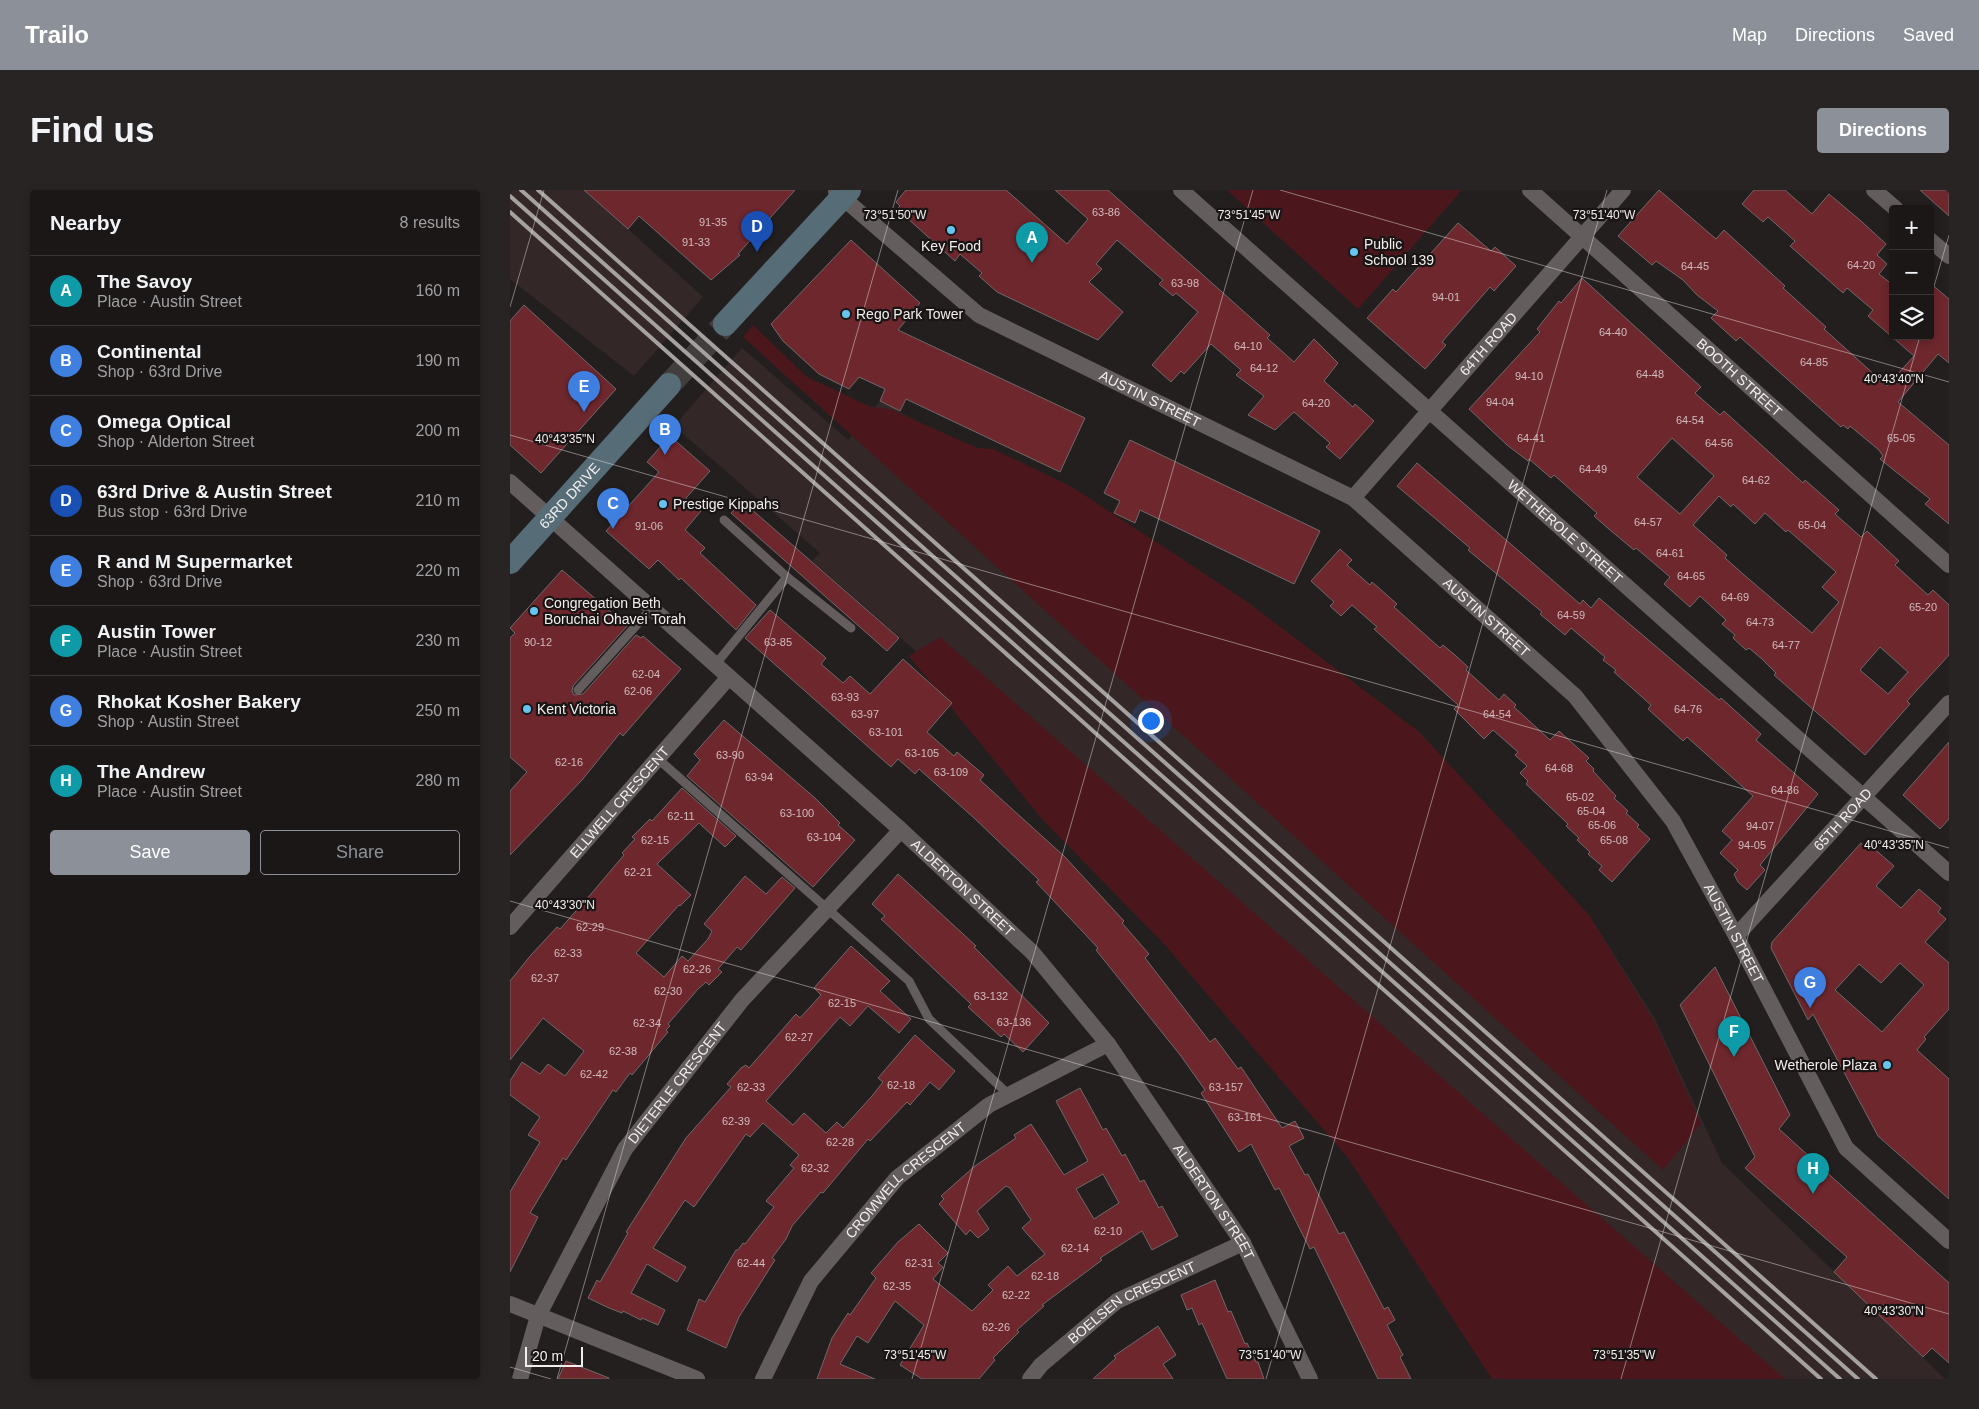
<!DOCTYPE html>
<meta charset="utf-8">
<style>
:root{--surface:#1b1717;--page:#282424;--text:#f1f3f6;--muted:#a09fa1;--line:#393636;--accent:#8c9099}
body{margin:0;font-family:Arial,sans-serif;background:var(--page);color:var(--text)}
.controls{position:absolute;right:15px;top:15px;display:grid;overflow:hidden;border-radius:5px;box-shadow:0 2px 8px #0003}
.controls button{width:45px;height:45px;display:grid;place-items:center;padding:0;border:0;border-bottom:1px solid var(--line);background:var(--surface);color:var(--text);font:25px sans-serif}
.scale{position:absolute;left:15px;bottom:12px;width:58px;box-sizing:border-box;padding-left:5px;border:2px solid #f2eeee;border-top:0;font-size:14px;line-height:18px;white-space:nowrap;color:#f2eeee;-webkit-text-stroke:4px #1a1515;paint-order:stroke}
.you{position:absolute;left:640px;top:530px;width:18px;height:18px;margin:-12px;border:4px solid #fff;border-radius:50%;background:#1a73e8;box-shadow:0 0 0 8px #1a73e833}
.badge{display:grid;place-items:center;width:32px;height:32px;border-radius:50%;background:var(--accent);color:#fff;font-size:16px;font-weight:700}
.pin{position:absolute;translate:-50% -41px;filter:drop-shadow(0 1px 2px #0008)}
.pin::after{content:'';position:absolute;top:26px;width:18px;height:15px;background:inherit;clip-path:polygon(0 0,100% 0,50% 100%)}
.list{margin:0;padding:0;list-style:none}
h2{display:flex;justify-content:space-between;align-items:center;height:65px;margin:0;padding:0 20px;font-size:21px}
h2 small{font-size:16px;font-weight:400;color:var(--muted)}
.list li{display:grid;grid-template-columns:32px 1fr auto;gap:15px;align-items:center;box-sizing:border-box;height:70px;padding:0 20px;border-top:1px solid var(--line)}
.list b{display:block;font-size:19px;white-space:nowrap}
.list p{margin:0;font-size:16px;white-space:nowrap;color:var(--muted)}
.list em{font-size:16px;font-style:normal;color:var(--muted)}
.actions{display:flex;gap:10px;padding:15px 20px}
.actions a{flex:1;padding:11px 0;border:1px solid var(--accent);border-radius:5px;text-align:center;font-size:18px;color:var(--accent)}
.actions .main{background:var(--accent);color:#fff}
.icon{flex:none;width:28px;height:28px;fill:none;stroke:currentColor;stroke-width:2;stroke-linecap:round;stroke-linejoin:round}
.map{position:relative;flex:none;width:1439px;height:1189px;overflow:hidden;border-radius:5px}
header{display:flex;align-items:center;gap:30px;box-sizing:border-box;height:70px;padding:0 25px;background:var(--accent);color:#fff}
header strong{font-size:24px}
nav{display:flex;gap:28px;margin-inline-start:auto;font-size:18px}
.intro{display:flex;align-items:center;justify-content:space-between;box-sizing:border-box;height:120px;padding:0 30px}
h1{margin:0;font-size:35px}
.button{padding:12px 22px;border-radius:5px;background:var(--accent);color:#fff;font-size:18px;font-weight:700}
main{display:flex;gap:30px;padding:0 30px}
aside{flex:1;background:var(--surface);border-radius:5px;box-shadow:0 2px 8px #0003}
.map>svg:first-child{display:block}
</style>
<header>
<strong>Trailo</strong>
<nav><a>Map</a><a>Directions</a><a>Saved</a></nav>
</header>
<div class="intro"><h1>Find us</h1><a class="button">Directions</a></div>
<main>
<aside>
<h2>Nearby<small>8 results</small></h2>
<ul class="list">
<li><span class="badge" style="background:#0f9aa8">A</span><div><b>The Savoy</b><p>Place · Austin Street</p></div><em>160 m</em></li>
<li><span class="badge" style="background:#3f7fe0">B</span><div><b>Continental</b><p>Shop · 63rd Drive</p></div><em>190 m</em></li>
<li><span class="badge" style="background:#3f7fe0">C</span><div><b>Omega Optical</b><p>Shop · Alderton Street</p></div><em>200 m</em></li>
<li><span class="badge" style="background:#1a4fb4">D</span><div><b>63rd Drive &amp; Austin Street</b><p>Bus stop · 63rd Drive</p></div><em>210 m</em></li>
<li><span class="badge" style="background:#3f7fe0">E</span><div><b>R and M Supermarket</b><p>Shop · 63rd Drive</p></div><em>220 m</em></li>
<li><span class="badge" style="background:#0f9aa8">F</span><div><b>Austin Tower</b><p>Place · Austin Street</p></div><em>230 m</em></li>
<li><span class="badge" style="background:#3f7fe0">G</span><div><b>Rhokat Kosher Bakery</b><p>Shop · Austin Street</p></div><em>250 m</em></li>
<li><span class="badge" style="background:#0f9aa8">H</span><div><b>The Andrew</b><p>Place · Austin Street</p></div><em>280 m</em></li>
</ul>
<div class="actions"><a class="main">Save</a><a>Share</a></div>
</aside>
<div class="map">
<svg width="1439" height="1189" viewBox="0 0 1439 1189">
<rect width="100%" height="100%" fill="#241f1f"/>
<!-- built -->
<g fill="#332728">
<path d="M0 0H75L193 107 124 186 0 89Z"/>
<path d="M232 158 338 250 370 211 736 411 909 542 1079 725 1145 829 1212 973 1435 1189H991L892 1031 475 526 401 457 302 371 310 363 164 236Z"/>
</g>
<!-- green -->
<g fill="#4b171c">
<path d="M717 0H952L848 119Z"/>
<path d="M243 135 297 187 361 217 380 219 467 258 483 259 562 297 736 411 909 542 1079 725 1146 835 1191 933 1153 980 233 147Z"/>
<path d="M430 447 1275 1189H982L838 968 655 755 532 629 399 466Z"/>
</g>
<!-- building -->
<g fill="#6d272d" stroke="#6f6969" fill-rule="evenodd">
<path d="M74 0H285L228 64 230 65 201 90 129 26 118 39Z"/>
<path d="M396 0H496L557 54 578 29 545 0H598L760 145 757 148 784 172 804 149 828 173 814 191 843 217 845 214 864 231 830 269 816 257 820 253 784 222 765 240 738 225 754 206 726 185 731 180 701 154 674 184 671 181 661 192 642 175 688 122 666 103 663 106 649 94 653 90 607 50 586 74 592 79 579 92 613 122 588 150 487 102 469 86 472 83 450 64 445 71 387 19 390 16 386 12Z"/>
<path d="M1149 0 1206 49 1214 40 1275 96 1273 98 1316 137 1314 139 1377 196 1404 166 1358 126 1363 120 1337 98 1333 103 1280 56 1285 51 1258 27 1253 32 1232 14 1244 0H1275L1302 24 1319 4 1351 31 1376 54 1367 65 1377 74 1369 84 1383 95V146H1420V93L1439 109V173L1428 164 1388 212 1439 255V334L1415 314 1420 309 1370 269 1373 266 1369 260 1340 236 1338 239 1333 235 1331 237 1230 147 1226 151 1201 128 1208 121 1187 105 1173 90 1146 71 1142 75 1108 46Z"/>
<path d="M1410 0H1439V26Z"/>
<path d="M948 33 981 61 985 57 1006 76 984 101 980 97 932 152 936 155 915 179 857 128 883 99 886 102Z"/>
<path d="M341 50 410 113 388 140 575 228 550 282 396 209 390 221 370 211 375 199 349 187 339 199 309 184 273 151 261 134Z"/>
<path d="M1072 88 1191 197 1185 203 1210 225 1214 221 1293 293 1295 290 1329 320 1325 324 1351 347 1357 341 1389 371 1385 375 1418 405 1423 400 1439 415V465L1397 511 1400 514 1355 565 1264 485 1266 483 1252 469 1239 458 1236 460 1223 448 1225 445 1212 434 1216 430 1190 406 1180 417 1154 394 1160 387 1126 358 1124 360 1100 340 1084 326 1087 323 1044 285 1041 288 1019 269 1018 271 997 255 959 219 1030 142 1027 139 1049 111 1051 113ZM1162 248 1204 286 1170 324 1127 287ZM1209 306 1221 317 1223 314 1245 334 1255 323 1276 342 1278 340 1326 382 1312 397 1329 412 1302 443 1233 384 1215 368 1217 365 1183 335ZM1370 457 1398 482 1378 504 1350 480Z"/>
<path d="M14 115 106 199 31 283 0 255V131Z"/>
<path d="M160 246 200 281 176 308 191 321 175 340 195 358 190 363 246 415 226 440 171 388 169 390 148 370 139 379 96 341 149 282 137 272Z"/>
<path d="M620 250 810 341 784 394 630 320 625 333 604 323 610 311 594 303Z"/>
<path d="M907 273 1070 414 1073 410 1081 418 1089 408 1209 510 1211 508 1251 544 1246 550 1308 604 1250 675 1255 680 1237 700 1228 692 1224 684 1228 680 1210 663 1222 650 1212 641 1243 606 1177 547 1173 551 1138 519 1141 515 1104 482 1106 480 1093 470 1095 467 1061 438 1055 445 1030 424 1032 422 958 360 960 358 887 296Z"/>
<path d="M232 311 389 448 377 461 221 323Z"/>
<path d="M830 359 842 370 837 375 860 395 862 392 887 414 884 417 930 458 933 455 946 466 958 477 956 480 989 510 994 504 1006 515 1004 517 1040 550 1049 541 1079 568 1076 571 1084 579 1083 581 1106 606 1104 608 1118 621 1116 623 1129 635 1127 637 1140 649 1102 692 1089 680 1092 676 1078 664 1080 662 1067 650 1069 648 1056 636 1058 634 1016 594 1018 591 1010 583 1017 576 1005 565 1008 562 983 540 974 549 944 519 948 515 864 439 867 437 842 415 831 426 820 416 824 412 801 391Z"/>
<path d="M52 380 117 436 63 496 62 501 64 505 73 504 126 445 131 448 133 446 171 479 113 546 110 543 72 590 0 665V601L17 582 0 567V448L5 443 0 438Z"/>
<path d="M260 420 316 468 311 474 333 493 340 486 360 504 393 469 442 513 417 542 444 566 447 562 474 585 470 590 554 666 614 731 612 733 639 764 635 768 700 852 705 848 728 879 731 877 772 938 785 931 794 948 779 956 795 985 798 984 829 1044 834 1042 874 1119 878 1117 885 1130 877 1135 893 1165 890 1167 901 1189H868L804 1057 800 1059 769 998 765 1000 741 954 729 962 691 903 695 900 671 866 586 760 588 758 526 692 529 690 463 627 409 579 405 584 388 569 381 577 235 448Z"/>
<path d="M214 530 305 608 330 633 328 635 345 650 303 697 177 586 190 570 184 564Z"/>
<path d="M1439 552V629L1430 639 1393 605Z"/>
<path d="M172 598 226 646 215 657 189 633 147 674 181 705 170 716 169 715 126 763 154 787 172 766 178 771 198 749 202 741 194 734 235 686 256 704 272 687 285 698 231 760 227 757 208 779 212 782 199 795 196 792 188 799 158 834 160 836 156 840 158 842 122 885 120 883 106 902 103 900 56 970 53 968 20 1023 28 1027 0 1082V1002L30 952 18 945 30 927 0 905V891L12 872 30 884 38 874 55 886 74 861 33 828 0 870V791L21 765 47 737 50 739 81 704 114 665 112 663 125 649 122 647 140 629 142 631Z"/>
<path d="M1351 653 1358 659 1361 656 1384 676 1366 696 1391 718 1409 699 1431 718 1428 722 1436 729 1415 752 1439 773V819L1414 847 1416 849 1407 860 1439 889V1009L1368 946 1303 824 1298 830 1261 758 1262 752ZM1390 773 1414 795 1372 842 1325 800 1349 774 1371 793Z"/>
<path d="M388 684 466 756 464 757 539 833 513 862 494 844 491 847 458 817 461 814 371 729 375 726 362 714Z"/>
<path d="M341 756 380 791 370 801 401 829 389 843 358 816 340 836 330 827 256 911 283 935 294 923 316 943 327 932 333 938 362 906 373 892 368 888 405 845 445 881 429 900 420 892 400 915 397 912 360 951 358 949 313 1003 311 1002 282 1036 276 1049 262 1068 265 1070 229 1127 216 1158 177 1140 189 1109 195 1112 226 1060H228L233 1053 235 1054 264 1017 256 1011 284 978 280 975 289 965 253 933 240 947 236 944 184 1017 175 1010 143 1058 176 1077 167 1092 137 1074 121 1103 155 1120 148 1135 132 1128 131 1130 113 1121 112 1123 99 1118 78 1108 87 1090 90 1092 118 1043 116 1042 176 948 221 897 217 894 231 878 236 875 239 878 286 824 290 828 311 805 304 798Z"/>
<path d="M1205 777 1280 925 1269 939 1439 1093V1173L1422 1158 1413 1167 1324 1082 1337 1067 1235 978 1245 967 1170 815Z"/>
<path d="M570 898 593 940 596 938 612 966 615 964 630 992 634 990 649 1018 652 1016 668 1046 642 1060 632 1041 590 1068 592 1070 532 1115 534 1116 507 1140 509 1142 483 1168 485 1170 469 1189H412L390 1175 414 1135 385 1111 358 1153 347 1146 330 1174 365 1189H307L322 1148 338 1123 340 1125 366 1088 361 1083 388 1052 409 1034 438 1063 428 1073 433 1077 423 1089 462 1121 483 1100 478 1095 498 1076 507 1086 535 1064 512 1038 521 1030 500 998 496 996 467 1021 479 1039 468 1048 460 1040 456 1045 429 1014 434 1009 431 1006 465 976 506 948 504 945 521 934 554 985 578 971 546 911ZM593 984 609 1013 584 1029 566 999Z"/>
<path d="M705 1090 718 1122 721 1121 735 1154 737 1153 746 1172H748L754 1189H717L692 1133 689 1135 682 1118 677 1120 671 1105Z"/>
<path d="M648 1136 666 1165 653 1174 663 1189H583L606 1168 604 1166Z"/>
<path d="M56 1171 99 1188V1189H48Z"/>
</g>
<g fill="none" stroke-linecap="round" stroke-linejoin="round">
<!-- secondary-tunnel -->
<path stroke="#433e3e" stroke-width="24" stroke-dasharray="24 12" stroke-linecap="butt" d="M159 195 215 134"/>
<!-- lane -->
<g stroke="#635d5d" stroke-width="9">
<path d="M214 330 277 387"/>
<path d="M205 475 277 387 341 438"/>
<path d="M68 500 142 418"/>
<path d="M147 568 399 791 419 829 499 905"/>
</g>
<!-- street -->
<g stroke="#635d5d" stroke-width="16">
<path id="s1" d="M671 0 1439 683"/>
<path id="s2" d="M1020 0 1439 375"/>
<path d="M1364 0 1386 19"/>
<path id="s3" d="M326 2 469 125 843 308 1065 506 1163 631 1226 746 1336 958 1439 1051"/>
<path d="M1420 50 1439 66"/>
<path id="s4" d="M0 292 391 640 522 762 598 854 733 1053 800 1189"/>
<path id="s5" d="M843 308 1113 0"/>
<path id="s6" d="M0 737 219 487"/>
<path id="s7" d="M1226 746 1439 513"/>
<path d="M0 1114 187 1189"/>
<path id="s8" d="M10 1189 28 1126 115 959 232 810 391 640"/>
<path id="s9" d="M253 1189 301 1091 387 988 479 915 598 854"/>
<path id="s10" d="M520 1189 531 1175 607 1111 733 1053"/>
</g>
<!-- secondary -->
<g stroke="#566d78" stroke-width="24">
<path d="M215 134 339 0"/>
<path id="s11" d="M0 372 159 195"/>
</g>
<!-- rail -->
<g stroke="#a5a1a1" stroke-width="4">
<path d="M11 0 1348 1189"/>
<path d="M28 0 1366 1189"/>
<path d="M0 6 1330 1189"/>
<path d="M0 22 1311 1189"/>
</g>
</g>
<!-- ticks -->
<path fill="none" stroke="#f2eeee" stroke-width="1" stroke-opacity="0.45" d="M770 0 1439 192M1420 110 1439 45M0 117 34 0M0 245 1439 658M0 711 1439 1124M0 1177 41 1189M47 1189 388 0M402 1189 743 0M756 1189 1097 0M1111 1189 1410 146"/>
<!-- markers -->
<g fill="#67c4ef" stroke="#1a1515" stroke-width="2">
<circle cx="441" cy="40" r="5"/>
<circle cx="844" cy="62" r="5"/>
<circle cx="336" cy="124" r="5"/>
<circle cx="153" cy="314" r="5"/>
<circle cx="24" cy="421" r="5"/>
<circle cx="17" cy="519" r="5"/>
<circle cx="1377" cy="875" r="5"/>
</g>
<g text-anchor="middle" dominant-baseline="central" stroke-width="4.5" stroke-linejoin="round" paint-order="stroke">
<!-- number labels -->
<g font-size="11" fill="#d1bcbe">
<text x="596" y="22">63-86</text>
<text x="203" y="32">91-35</text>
<text x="186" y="52">91-33</text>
<text x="1351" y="75">64-20</text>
<text x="1185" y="76">64-45</text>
<text x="675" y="93">63-98</text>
<text x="936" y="107">94-01</text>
<text x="1103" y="142">64-40</text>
<text x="738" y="156">64-10</text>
<text x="1304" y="172">64-85</text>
<text x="754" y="178">64-12</text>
<text x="1140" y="184">64-48</text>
<text x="1019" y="186">94-10</text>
<text x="990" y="212">94-04</text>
<text x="806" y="213">64-20</text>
<text x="1180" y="230">64-54</text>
<text x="1021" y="248">64-41</text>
<text x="1391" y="248">65-05</text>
<text x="1209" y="253">64-56</text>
<text x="1083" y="279">64-49</text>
<text x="1246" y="290">64-62</text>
<text x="1138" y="332">64-57</text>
<text x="1302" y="335">65-04</text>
<text x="139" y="336">91-06</text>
<text x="1160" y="363">64-61</text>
<text x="1181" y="386">64-65</text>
<text x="1225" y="407">64-69</text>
<text x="1413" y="417">65-20</text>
<text x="1061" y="425">64-59</text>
<text x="1250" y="432">64-73</text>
<text x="28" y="452">90-12</text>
<text x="268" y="452">63-85</text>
<text x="1276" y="455">64-77</text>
<text x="136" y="484">62-04</text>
<text x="128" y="501">62-06</text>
<text x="335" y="507">63-93</text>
<text x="1178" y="519">64-76</text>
<text x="355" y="524">63-97</text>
<text x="987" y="524">64-54</text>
<text x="376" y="542">63-101</text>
<text x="412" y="563">63-105</text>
<text x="220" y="565">63-90</text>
<text x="59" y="572">62-16</text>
<text x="1049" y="578">64-68</text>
<text x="441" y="582">63-109</text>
<text x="249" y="587">63-94</text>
<text x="1275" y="600">64-86</text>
<text x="1070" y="607">65-02</text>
<text x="1081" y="621">65-04</text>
<text x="287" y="623">63-100</text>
<text x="171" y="626">62-11</text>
<text x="1092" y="635">65-06</text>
<text x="1250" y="636">94-07</text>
<text x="314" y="647">63-104</text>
<text x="145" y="650">62-15</text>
<text x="1104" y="650">65-08</text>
<text x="1242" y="655">94-05</text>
<text x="128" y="682">62-21</text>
<text x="80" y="737">62-29</text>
<text x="58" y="763">62-33</text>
<text x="187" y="779">62-26</text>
<text x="35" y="788">62-37</text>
<text x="158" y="801">62-30</text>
<text x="481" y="806">63-132</text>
<text x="332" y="813">62-15</text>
<text x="504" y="832">63-136</text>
<text x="137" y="833">62-34</text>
<text x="289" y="847">62-27</text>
<text x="113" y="861">62-38</text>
<text x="84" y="884">62-42</text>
<text x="391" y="895">62-18</text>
<text x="241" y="897">62-33</text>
<text x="716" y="897">63-157</text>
<text x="735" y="927">63-161</text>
<text x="226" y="931">62-39</text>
<text x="330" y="952">62-28</text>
<text x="305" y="978">62-32</text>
<text x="598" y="1041">62-10</text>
<text x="565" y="1058">62-14</text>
<text x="241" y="1073">62-44</text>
<text x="409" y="1073">62-31</text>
<text x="535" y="1086">62-18</text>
<text x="387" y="1096">62-35</text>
<text x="506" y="1105">62-22</text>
<text x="486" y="1137">62-26</text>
</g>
<!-- poi labels -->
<g font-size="14" fill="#f2eeee" stroke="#1a1515" text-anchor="start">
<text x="854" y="54">Public<tspan x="854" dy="16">School 139</tspan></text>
<text x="441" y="56" text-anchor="middle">Key Food</text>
<text x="346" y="124">Rego Park Tower</text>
<text x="163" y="314">Prestige Kippahs</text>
<text x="34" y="413">Congregation Beth<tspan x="34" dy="16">Boruchai Ohavei Torah</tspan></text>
<text x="27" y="519">Kent Victoria</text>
<text x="1367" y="875" text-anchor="end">Wetherole Plaza</text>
</g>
<!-- street labels -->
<g font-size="14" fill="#f2eeee" stroke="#1a1515">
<text stroke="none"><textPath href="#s5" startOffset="205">64TH ROAD</textPath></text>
<text stroke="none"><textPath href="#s2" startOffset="281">BOOTH STREET</textPath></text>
<text stroke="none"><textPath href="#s3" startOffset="379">AUSTIN STREET</textPath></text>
<text stroke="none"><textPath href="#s11" startOffset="89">63RD DRIVE</textPath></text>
<text stroke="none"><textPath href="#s1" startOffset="514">WETHEROLE STREET</textPath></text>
<text stroke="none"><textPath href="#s3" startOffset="784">AUSTIN STREET</textPath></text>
<text stroke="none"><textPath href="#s6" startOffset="166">ELLWELL CRESCENT</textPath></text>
<text stroke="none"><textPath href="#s7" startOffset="158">65TH ROAD</textPath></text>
<text stroke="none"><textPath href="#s4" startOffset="608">ALDERTON STREET</textPath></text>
<text stroke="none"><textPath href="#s3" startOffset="1189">AUSTIN STREET</textPath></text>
<text stroke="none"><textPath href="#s8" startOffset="338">DIETERLE CRESCENT</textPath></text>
<text stroke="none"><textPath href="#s9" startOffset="248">CROMWELL CRESCENT</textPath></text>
<text stroke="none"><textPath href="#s4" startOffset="1012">ALDERTON STREET</textPath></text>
<text stroke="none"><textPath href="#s10" startOffset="129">BOELSEN CRESCENT</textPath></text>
</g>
</g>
<g font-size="12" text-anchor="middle" fill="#f2eeee" stroke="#1a1515" stroke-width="4.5" stroke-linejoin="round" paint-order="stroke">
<text x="385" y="29">73°51'50"W</text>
<text x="739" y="29">73°51'45"W</text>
<text x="1094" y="29">73°51'40"W</text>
<text x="1384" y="193">40°43'40"N</text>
<text x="55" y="253">40°43'35"N</text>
<text x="1384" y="659">40°43'35"N</text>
<text x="55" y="719">40°43'30"N</text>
<text x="1384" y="1125">40°43'30"N</text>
<text x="405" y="1169">73°51'45"W</text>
<text x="760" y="1169">73°51'40"W</text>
<text x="1114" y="1169">73°51'35"W</text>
</g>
</svg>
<div class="controls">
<button>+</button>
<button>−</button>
<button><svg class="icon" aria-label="layers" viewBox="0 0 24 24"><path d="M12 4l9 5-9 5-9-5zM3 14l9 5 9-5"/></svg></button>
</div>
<div class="scale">20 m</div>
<div class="you"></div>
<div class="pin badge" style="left:522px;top:73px;background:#0f9aa8">A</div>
<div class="pin badge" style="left:155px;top:265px;background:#3f7fe0">B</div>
<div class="pin badge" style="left:103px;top:339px;background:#3f7fe0">C</div>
<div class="pin badge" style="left:247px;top:62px;background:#1a4fb4">D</div>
<div class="pin badge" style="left:74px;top:222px;background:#3f7fe0">E</div>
<div class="pin badge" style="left:1224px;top:867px;background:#0f9aa8">F</div>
<div class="pin badge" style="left:1300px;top:818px;background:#3f7fe0">G</div>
<div class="pin badge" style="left:1303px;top:1004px;background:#0f9aa8">H</div>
</div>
</main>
